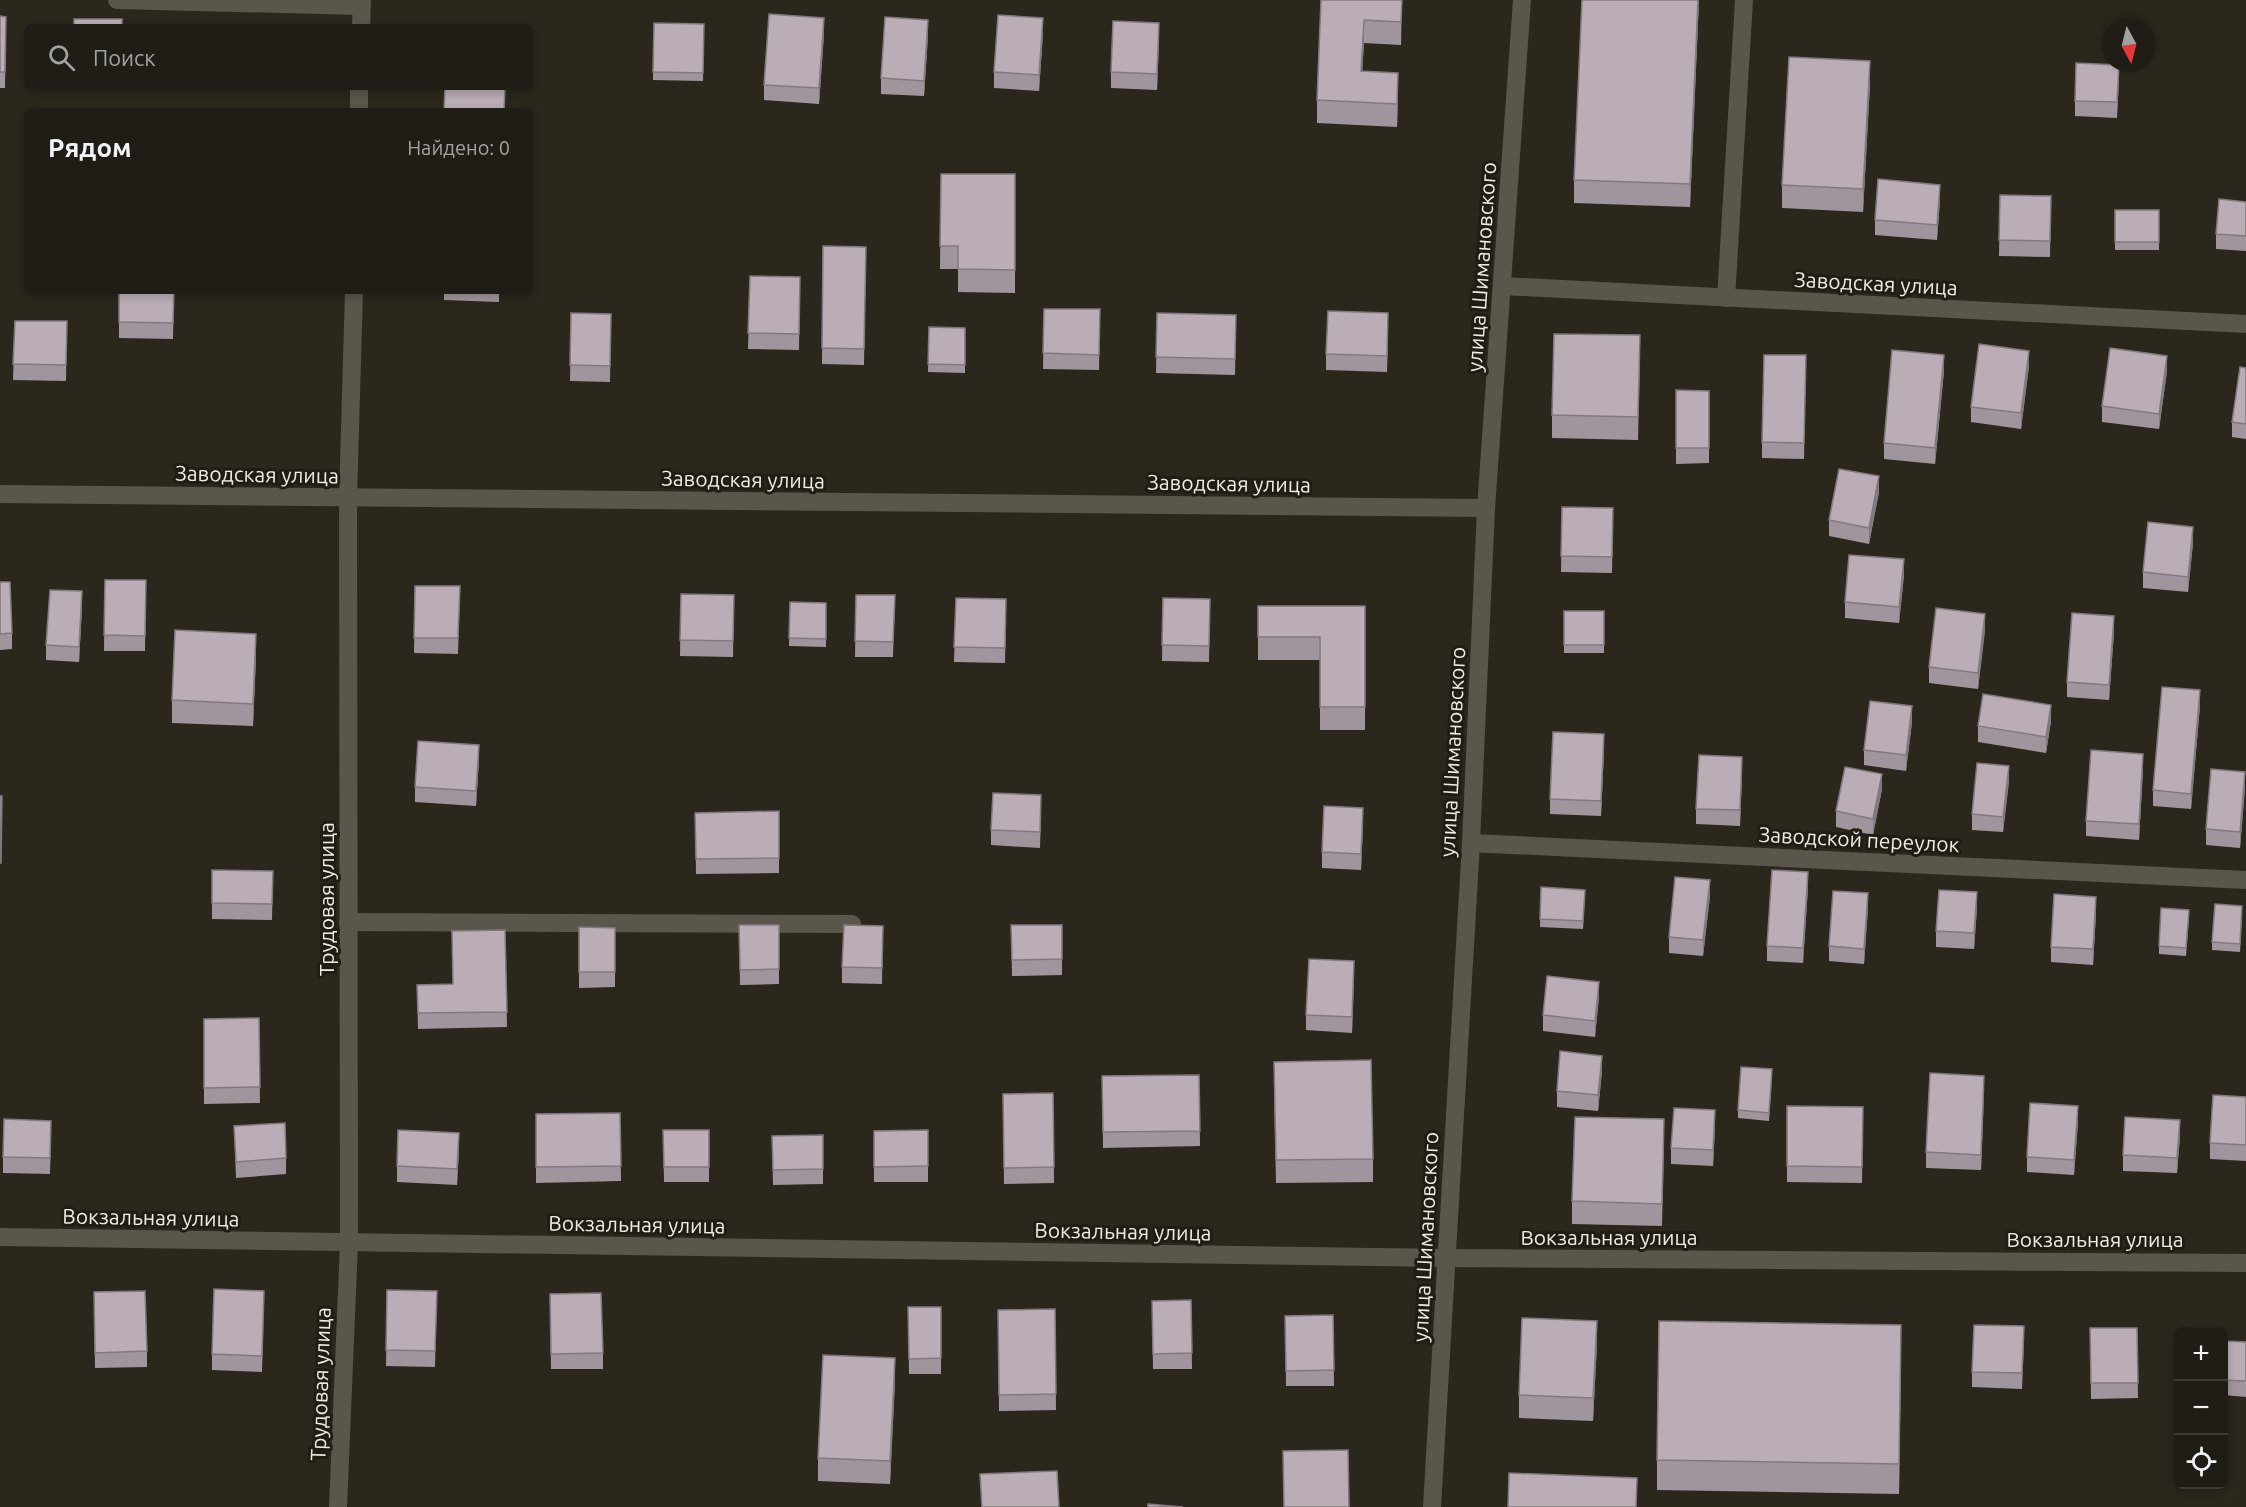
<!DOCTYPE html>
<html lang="ru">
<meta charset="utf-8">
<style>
:root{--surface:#201d16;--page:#28261f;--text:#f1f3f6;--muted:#a2a2a1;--line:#3d3b35}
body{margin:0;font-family:Ubuntu,sans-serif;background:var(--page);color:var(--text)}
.controls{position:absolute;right:18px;bottom:18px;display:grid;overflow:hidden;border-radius:9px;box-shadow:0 3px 9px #0003}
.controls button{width:54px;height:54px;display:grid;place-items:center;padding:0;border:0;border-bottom:2px solid var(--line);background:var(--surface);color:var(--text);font:30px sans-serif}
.compass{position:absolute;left:2102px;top:18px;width:54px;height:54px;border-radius:50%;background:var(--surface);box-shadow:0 3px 9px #0003;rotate:173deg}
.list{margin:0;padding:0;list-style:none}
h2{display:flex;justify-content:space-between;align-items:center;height:78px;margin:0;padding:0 24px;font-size:26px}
h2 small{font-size:20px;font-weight:400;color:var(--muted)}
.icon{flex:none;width:33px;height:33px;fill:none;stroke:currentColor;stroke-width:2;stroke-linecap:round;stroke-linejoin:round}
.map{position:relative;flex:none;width:2246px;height:1507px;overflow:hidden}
.search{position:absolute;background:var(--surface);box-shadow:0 3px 9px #0003;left:24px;top:24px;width:510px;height:66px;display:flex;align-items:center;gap:15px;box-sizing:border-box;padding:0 21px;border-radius:9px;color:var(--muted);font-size:22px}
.panel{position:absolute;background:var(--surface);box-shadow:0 3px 9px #0003;left:24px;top:108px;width:510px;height:186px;border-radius:9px}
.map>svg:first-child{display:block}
</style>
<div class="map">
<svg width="2246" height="1507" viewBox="0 0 2246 1507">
<rect width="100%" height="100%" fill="#2b271d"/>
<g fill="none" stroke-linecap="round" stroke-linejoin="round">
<!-- minor -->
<g stroke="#5b564b" stroke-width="18">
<path d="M117 0 361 6"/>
<path d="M361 27 362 0"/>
<path d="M359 111V87"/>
<path d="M1503 286 2246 324"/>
<path d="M1726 298 1744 0"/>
<path d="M0 494 1486 508"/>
<path d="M1471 843 2246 880"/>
<path d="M348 922 852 924"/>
<path d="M0 1237 1447 1258 2246 1263"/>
<path d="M338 1507 349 1243 348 498 354 291"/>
<path d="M1432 1507 1471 843 1486 508 1522 0"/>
</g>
</g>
<!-- wall -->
<g fill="#a0959c">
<path d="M1321 0H1402L1401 45 1364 43 1362 71 1398 96 1397 127 1317 123V100Z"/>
<path d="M1699 0 1690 207 1574 203V180Z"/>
<path d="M0 16 6 17 5 88H0Z"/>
<path d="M654 23 704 24 703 81 653 80Z"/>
<path d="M1043 33 1039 91 994 88V72Z"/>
<path d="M824 34 819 104 764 100V85Z"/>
<path d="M928 36 924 96 881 94V78Z"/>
<path d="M1159 39 1157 90 1111 88V72Z"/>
<path d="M2119 81 2117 118 2075 116V101Z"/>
<path d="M1870 84 1863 212 1782 208V185Z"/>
<path d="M941 174H1015V293L958 292V269H940Z"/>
<path d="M2000 195 2051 196 2050 257 1999 256Z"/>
<path d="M1940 200 1937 240 1875 235V220Z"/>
<path d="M2246 202V251L2216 249V234Z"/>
<rect x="2115" y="210" width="44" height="40"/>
<path d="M823 246 866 247 864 365 822 364Z"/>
<path d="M750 276 800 277 799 350 748 349Z"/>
<path d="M119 291H174L173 339 119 338Z"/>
<path d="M444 291H499V302L444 300Z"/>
<path d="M1044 309H1100L1099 370 1043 369Z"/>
<path d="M571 313 611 314 610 382 570 381Z"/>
<path d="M1157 313 1236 315 1235 375 1156 373Z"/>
<path d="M15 321H67L66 381 13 380Z"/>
<path d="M929 327 965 328V373L928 372Z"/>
<path d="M1388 329 1387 372 1326 370V354Z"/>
<path d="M1806 355 1804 459 1762 458V442Z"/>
<path d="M1640 358 1638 440 1552 438V415Z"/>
<path d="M2029 366 2021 429 1971 422V407Z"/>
<path d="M2246 368V439L2232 437V422Z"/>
<path d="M1944 371 1935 464 1884 459V443Z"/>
<path d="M2167 371 2159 429 2102 422V406Z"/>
<path d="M1676 390 1709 391V463L1676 464Z"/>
<path d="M1879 492 1869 544 1829 536V520Z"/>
<path d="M1562 507 1613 508 1612 573 1561 572Z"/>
<path d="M2193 543 2188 592 2143 588V572Z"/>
<path d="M1904 575 1899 623 1845 618V602Z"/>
<path d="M105 580H146L145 651H104Z"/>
<path d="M0 582 12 633V649L0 650Z"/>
<path d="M415 586H460L458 654 414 653Z"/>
<path d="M681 594 734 595 733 657 680 656Z"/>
<path d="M856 595H895L893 657H855Z"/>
<path d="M956 598 1006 599 1005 663 954 662Z"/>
<path d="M1163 598 1210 599 1209 662 1162 661Z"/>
<path d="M790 602 826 603V647L789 646Z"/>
<path d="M1258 606H1365V730H1320V660H1258Z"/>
<path d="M82 607 79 662 46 660V645Z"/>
<rect x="1564" y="611" width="40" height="42"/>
<path d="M1985 630 1978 689 1929 683V667Z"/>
<path d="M2114 632 2109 700 2067 697V682Z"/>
<path d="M256 657 253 726 172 723V700Z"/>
<path d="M2200 706 2191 809 2153 806V790Z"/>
<path d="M2051 721 2046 753 1978 742V726Z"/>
<path d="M1912 722 1906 771 1864 765V750Z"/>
<path d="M1604 750 1601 816 1550 814V799Z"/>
<path d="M479 760 476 806 415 802V787Z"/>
<path d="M2143 769 2139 840 2086 836V821Z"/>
<path d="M1742 773 1740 826 1696 824V809Z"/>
<path d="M2009 781 2003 832 1972 830V814Z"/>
<path d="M2245 788 2240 848 2206 845V829Z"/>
<path d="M1882 789 1873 835 1836 827V811Z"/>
<path d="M779 811V873L696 874 695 813Z"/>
<path d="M1041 811 1040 848 991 845V830Z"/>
<path d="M1363 824 1361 870 1322 868V852Z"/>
<path d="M212 870 273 871 272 920 212 919Z"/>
<path d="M1541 887 1585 897 1583 929 1540 927Z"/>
<path d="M1808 888 1803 963 1767 961V946Z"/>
<path d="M1710 896 1703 956 1669 953V937Z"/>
<path d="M1868 908 1864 964 1829 961V946Z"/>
<path d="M1977 908 1974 949 1936 947V931Z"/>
<path d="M2096 913 2093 965 2051 962V947Z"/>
<path d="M2242 914 2240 952 2212 950V942Z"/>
<path d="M2189 918 2186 956 2159 954V946Z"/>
<path d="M739 925H779V984L740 985Z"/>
<path d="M1011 925H1062V975L1012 976Z"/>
<path d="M883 926 882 984 842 983V967Z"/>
<path d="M579 927 615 928V987L579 988Z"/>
<path d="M505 930 507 1027 418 1029 417 985 453 984Z"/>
<path d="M1354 977 1352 1033 1306 1030V1015Z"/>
<path d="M1599 997 1595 1037 1543 1031V1015Z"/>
<path d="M259 1018 260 1103 204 1104V1019Z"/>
<path d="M1602 1071 1598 1111 1557 1107V1091Z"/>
<path d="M1199 1075 1200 1146 1103 1148 1102 1076Z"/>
<path d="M1772 1077 1769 1121 1738 1118V1110Z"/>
<path d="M1274 1085 1373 1159V1182L1276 1183Z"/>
<path d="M1984 1091 1981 1170 1926 1168V1152Z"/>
<path d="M1053 1093 1054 1183 1004 1184 1003 1094Z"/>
<path d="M2246 1097V1161L2210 1159V1143Z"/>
<path d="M1787 1106 1863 1107 1862 1183 1787 1182Z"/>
<path d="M620 1113 621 1181 536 1183V1114Z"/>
<path d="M2078 1122 2074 1175 2027 1172V1157Z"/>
<path d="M234 1126 286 1158V1174L236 1178Z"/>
<path d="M1715 1126 1713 1166 1671 1164V1148Z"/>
<path d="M663 1130H709V1182H664Z"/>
<path d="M928 1130V1182H874V1131Z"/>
<path d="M823 1135V1184L773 1185 772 1136Z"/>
<path d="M51 1136 50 1174 3 1173V1157Z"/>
<path d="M2180 1136 2177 1173 2123 1171V1155Z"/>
<path d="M1664 1142 1662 1226 1572 1224V1201Z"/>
<path d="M459 1149 457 1185 397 1182V1166Z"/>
<path d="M387 1290 437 1291 435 1367 386 1366Z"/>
<path d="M550 1294 603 1353V1369H551Z"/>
<path d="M1191 1300 1192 1369H1153L1152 1301Z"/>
<path d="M264 1306 262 1372 212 1370V1354Z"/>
<path d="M908 1307H941V1374H909Z"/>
<path d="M94 1308 147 1351V1367L95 1368Z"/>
<path d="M1055 1309 1056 1410 999 1411 998 1310Z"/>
<path d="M1333 1315 1334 1386H1286L1285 1316Z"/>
<path d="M2090 1328H2137L2138 1398 2091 1399Z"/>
<path d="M2223 1341 2246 1342V1397L2223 1395Z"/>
<path d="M2024 1342 2022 1389 1972 1387V1372Z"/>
<path d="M1597 1344 1593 1421 1519 1418V1395Z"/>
<path d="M1901 1355 1899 1494 1657 1490V1460Z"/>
<path d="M895 1381 890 1484 818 1481V1458Z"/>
</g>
<!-- shaded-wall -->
<g fill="#82797f">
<path d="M1698 0H1699L1690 207V184Z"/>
<path d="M824 18V34L819 104V88Z"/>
<path d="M1043 18V33L1039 91V75Z"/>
<path d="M928 20V36L924 96V81Z"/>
<path d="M1364 20V43L1361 94V71Z"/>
<path d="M1159 23V39L1157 90V74Z"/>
<path d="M1870 61V84L1863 212V189Z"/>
<path d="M1398 73V96L1397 127V104Z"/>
<path d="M1940 185V200L1937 240V225Z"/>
<path d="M1388 313V329L1387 372V356Z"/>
<path d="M2029 351V366L2021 429V413Z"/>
<path d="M1944 355V371L1935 464V448Z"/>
<path d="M2167 356V371L2159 429V414Z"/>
<path d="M1879 476V492L1869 544V528Z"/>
<path d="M2193 527V543L2188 592V577Z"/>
<path d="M1904 559V575L1899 623V607Z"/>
<path d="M82 591V607L79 662V647Z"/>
<path d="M1985 614V630L1978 689V673Z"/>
<path d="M2114 616V632L2109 700V685Z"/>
<path d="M256 634V657L253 726V704Z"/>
<path d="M2200 690V706L2191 809V794Z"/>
<path d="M2051 705V721L2046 753V737Z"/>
<path d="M1912 706V722L1906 771V755Z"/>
<path d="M1604 734V750L1601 816V801Z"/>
<path d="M479 745V760L476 806V791Z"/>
<path d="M2143 754V769L2139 840V824Z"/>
<path d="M1742 757V773L1740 826V810Z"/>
<path d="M2009 766V781L2003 832V817Z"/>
<path d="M2245 772V788L2240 848V832Z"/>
<path d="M1882 774V789L1873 835V819Z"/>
<path d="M1363 808V824L1361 870V854Z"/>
<path d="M1808 872V888L1803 963V948Z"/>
<path d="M1710 880V896L1703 956V940Z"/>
<path d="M1977 892V908L1974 949V933Z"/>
<path d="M1868 893V908L1864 964V949Z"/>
<path d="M2096 897V913L2093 965V949Z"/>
<path d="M1354 961V977L1352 1033V1017Z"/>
<path d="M1599 982V997L1595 1037V1021Z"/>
<path d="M1602 1056V1071L1598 1111V1095Z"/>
<path d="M1984 1076V1091L1981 1170V1155Z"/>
<path d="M2078 1106V1122L2074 1175V1160Z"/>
<path d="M1715 1110V1126L1713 1166V1150Z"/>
<path d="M2180 1120V1136L2177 1173V1158Z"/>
<path d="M459 1133V1149L457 1185V1169Z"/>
<path d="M1597 1321V1344L1593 1421V1398Z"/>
<path d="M1901 1325V1355L1899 1494V1464Z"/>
<path d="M895 1358V1381L890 1484V1461Z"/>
</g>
<!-- building -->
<g fill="#baadb5" stroke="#82797f" stroke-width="1.5">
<path d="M1321 0H1402L1401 22 1364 20 1361 71 1398 73 1397 104 1317 100Z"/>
<path d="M1582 0H1698L1690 184 1574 180Z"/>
<path d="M769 14 824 18 819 88 764 85Z"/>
<path d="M998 15 1043 18 1039 75 994 72Z"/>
<path d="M0 16 6 17 5 72H0Z"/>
<path d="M885 17 928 20 924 81 881 78Z"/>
<rect x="74" y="19" width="48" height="8"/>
<path d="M1113 21 1159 23 1157 74 1111 72Z"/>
<path d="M654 23 704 24 703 73 653 72Z"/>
<path d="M1789 57 1870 61 1863 189 1782 185Z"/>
<path d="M2076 63 2119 65 2117 102 2075 101Z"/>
<path d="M445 87H505L504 111H444Z"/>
<path d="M941 174H1015V270L958 269V246H940Z"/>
<path d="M1878 179 1940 185 1937 225 1875 220Z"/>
<path d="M2000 195 2051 196 2050 241 1999 240Z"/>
<path d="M2219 199 2246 202V236L2216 234Z"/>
<rect x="2115" y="210" width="44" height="32"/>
<path d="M823 246 866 247 864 349 822 348Z"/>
<path d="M750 276 800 277 799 334 748 333Z"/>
<path d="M119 291H174L173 323 119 322Z"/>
<path d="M1044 309H1100L1099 355 1043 353Z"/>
<path d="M1328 311 1388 313 1387 356 1326 354Z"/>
<path d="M571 313 611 314 610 366 570 365Z"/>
<path d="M1157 313 1236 315 1235 359 1156 357Z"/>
<path d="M15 321H67L66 365 13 364Z"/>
<path d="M929 327 965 328V365L928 364Z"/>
<path d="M1554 334 1640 335 1638 417 1552 415Z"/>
<path d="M1979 344 2029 351 2021 413 1971 407Z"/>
<path d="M2110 348 2167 356 2159 414 2102 406Z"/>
<path d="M1892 350 1944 355 1935 448 1884 443Z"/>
<path d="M1764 355H1806L1804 443 1762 442Z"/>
<path d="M2240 367 2246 368V424L2232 422Z"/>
<path d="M1676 390 1709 391V448H1676Z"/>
<path d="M1839 469 1879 476 1869 528 1829 520Z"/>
<path d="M1562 507 1613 508 1612 557 1561 556Z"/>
<path d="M2148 522 2193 527 2188 577 2143 572Z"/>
<path d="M1849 555 1904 559 1899 607 1845 602Z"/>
<path d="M105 580H146L145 636 104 635Z"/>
<path d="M0 582H10L12 633 0 634Z"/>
<path d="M415 586H460L458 638H414Z"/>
<path d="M50 590 82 591 79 647 46 645Z"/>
<path d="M681 594 734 595 733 641 680 640Z"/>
<path d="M856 595H895L893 642 855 641Z"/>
<path d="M956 598 1006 599 1005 648 954 647Z"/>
<path d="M1163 598 1210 599 1209 646 1162 645Z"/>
<path d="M790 602 826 603V639L789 638Z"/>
<path d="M1258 606H1365V707H1320V637H1258Z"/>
<path d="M1936 608 1985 614 1978 673 1929 667Z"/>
<rect x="1564" y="611" width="40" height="34"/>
<path d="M2072 613 2114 616 2109 685 2067 682Z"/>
<path d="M175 630 256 634 253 704 172 700Z"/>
<path d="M2162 687 2200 690 2191 794 2153 790Z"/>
<path d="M1983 694 2051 705 2046 737 1978 726Z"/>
<path d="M1870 701 1912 706 1906 755 1864 750Z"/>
<path d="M1553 732 1604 734 1601 801 1550 799Z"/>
<path d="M418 741 479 745 476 791 415 787Z"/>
<path d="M2091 750 2143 754 2139 824 2086 821Z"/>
<path d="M1699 755 1742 757 1740 810 1696 809Z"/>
<path d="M1977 763 2009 766 2003 817 1972 814Z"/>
<path d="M1845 767 1882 774 1873 819 1836 811Z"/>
<path d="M2211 769 2245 772 2240 832 2206 829Z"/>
<path d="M993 793 1041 795 1040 832 991 830Z"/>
<path d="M0 796H2L1 863H0Z"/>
<path d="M1324 806 1363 808 1361 854 1322 852Z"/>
<path d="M779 811V858L696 859 695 813Z"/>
<path d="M212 870 273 871 272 904 212 903Z"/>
<path d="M1772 870 1808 872 1803 948 1767 946Z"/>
<path d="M1675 877 1710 880 1703 940 1669 937Z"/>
<path d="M1541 887 1585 890 1583 921 1540 919Z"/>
<path d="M1939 890 1977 892 1974 933 1936 931Z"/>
<path d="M1833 891 1868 893 1864 949 1829 946Z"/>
<path d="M2054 894 2096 897 2093 949 2051 947Z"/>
<path d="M2215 904 2242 906 2240 944 2212 942Z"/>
<path d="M2161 908 2189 910 2186 948 2159 946Z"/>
<path d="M739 925H779V969L740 970Z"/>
<path d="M844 925 883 926 882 968 842 967Z"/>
<path d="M1011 925H1062V959L1012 960Z"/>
<path d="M579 927 615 928V972H579Z"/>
<path d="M505 930 507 1012 418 1013 417 985 453 984 452 931Z"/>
<path d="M1309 959 1354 961 1352 1017 1306 1015Z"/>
<path d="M1547 976 1599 982 1595 1021 1543 1015Z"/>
<path d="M259 1018 260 1087 204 1088V1019Z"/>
<path d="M1560 1051 1602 1056 1598 1095 1557 1091Z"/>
<path d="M1371 1060 1373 1159 1276 1160 1274 1062Z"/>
<path d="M1741 1067 1772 1069 1769 1113 1738 1110Z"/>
<path d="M1930 1073 1984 1076 1981 1155 1926 1152Z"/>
<path d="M1199 1075 1200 1131 1103 1132 1102 1076Z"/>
<path d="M1053 1093 1054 1167 1004 1168 1003 1094Z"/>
<path d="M2213 1095 2246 1097V1145L2210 1143Z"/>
<path d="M2030 1103 2078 1106 2074 1160 2027 1157Z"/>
<path d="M1787 1106 1863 1107 1862 1167 1787 1166Z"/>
<path d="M1674 1108 1715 1110 1713 1150 1671 1148Z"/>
<path d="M620 1113 621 1166 536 1167V1114Z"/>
<path d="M1575 1117 1664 1119 1662 1204 1572 1201Z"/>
<path d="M2125 1117 2180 1120 2177 1158 2123 1155Z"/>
<path d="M4 1119 51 1121 50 1158 3 1157Z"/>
<path d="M285 1123 286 1158 236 1162 234 1126Z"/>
<path d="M398 1130 459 1133 457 1169 397 1166Z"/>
<path d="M663 1130H709V1167H664Z"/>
<path d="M928 1130V1166L874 1167V1131Z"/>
<path d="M823 1135V1169L773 1170 772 1136Z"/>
<path d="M214 1289 264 1291 262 1356 212 1354Z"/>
<path d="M387 1290 437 1291 435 1351 386 1350Z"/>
<path d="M145 1291 147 1351 95 1353 94 1292Z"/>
<path d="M601 1293 603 1353 551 1354 550 1294Z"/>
<path d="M1191 1300 1192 1353 1153 1354 1152 1301Z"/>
<path d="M908 1307H941V1358L909 1359Z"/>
<path d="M1055 1309 1056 1394 999 1395 998 1310Z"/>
<path d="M1333 1315 1334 1370 1286 1371 1285 1316Z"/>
<path d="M1522 1318 1597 1321 1593 1398 1519 1395Z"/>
<path d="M1659 1321 1901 1325 1899 1464 1657 1460Z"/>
<path d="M1974 1325 2024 1326 2022 1373 1972 1372Z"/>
<path d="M2090 1328H2137L2138 1383H2091Z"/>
<path d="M2223 1341 2246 1342V1381L2223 1380Z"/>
<path d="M823 1355 895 1358 890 1461 818 1458Z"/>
<path d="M1348 1450 1349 1507H1284L1283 1451Z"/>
<path d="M1057 1471 1059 1507H982L980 1474Z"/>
<path d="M1509 1473 1637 1478 1636 1507H1508Z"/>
<path d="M1148 1504 1183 1507H1148Z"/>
</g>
<g text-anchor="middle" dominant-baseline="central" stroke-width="6" stroke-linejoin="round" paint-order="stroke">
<!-- street labels -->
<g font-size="21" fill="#efece6" stroke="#211d14">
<text transform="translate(1481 267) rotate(-86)">улица Шимановского</text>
<text transform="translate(1876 283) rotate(3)">Заводская улица</text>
<text transform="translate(257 474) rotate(1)">Заводская улица</text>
<text transform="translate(743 479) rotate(1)">Заводская улица</text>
<text transform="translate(1229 483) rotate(1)">Заводская улица</text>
<text transform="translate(1452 752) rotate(-87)">улица Шимановского</text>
<text transform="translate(1859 839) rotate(3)">Заводской переулок</text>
<text transform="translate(326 899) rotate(-90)">Трудовая улица</text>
<text transform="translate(151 1217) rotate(1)">Вокзальная улица</text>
<text transform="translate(637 1224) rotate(1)">Вокзальная улица</text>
<text transform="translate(1123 1231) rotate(1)">Вокзальная улица</text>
<text transform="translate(1425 1237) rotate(-87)">улица Шимановского</text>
<text x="1609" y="1237">Вокзальная улица</text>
<text x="2095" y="1239">Вокзальная улица</text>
<text transform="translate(320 1384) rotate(-88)">Трудовая улица</text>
</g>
</g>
</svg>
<div class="controls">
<button>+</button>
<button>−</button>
<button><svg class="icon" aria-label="locate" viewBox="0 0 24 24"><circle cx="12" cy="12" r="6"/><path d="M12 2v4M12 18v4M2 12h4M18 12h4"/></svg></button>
</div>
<svg class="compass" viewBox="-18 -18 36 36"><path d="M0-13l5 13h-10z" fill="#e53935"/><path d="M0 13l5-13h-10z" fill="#a2a2a1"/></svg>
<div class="search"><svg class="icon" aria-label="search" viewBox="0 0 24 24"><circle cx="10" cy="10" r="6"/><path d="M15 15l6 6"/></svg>Поиск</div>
<section class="panel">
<h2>Рядом<small>Найдено: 0</small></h2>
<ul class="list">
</ul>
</section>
</div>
